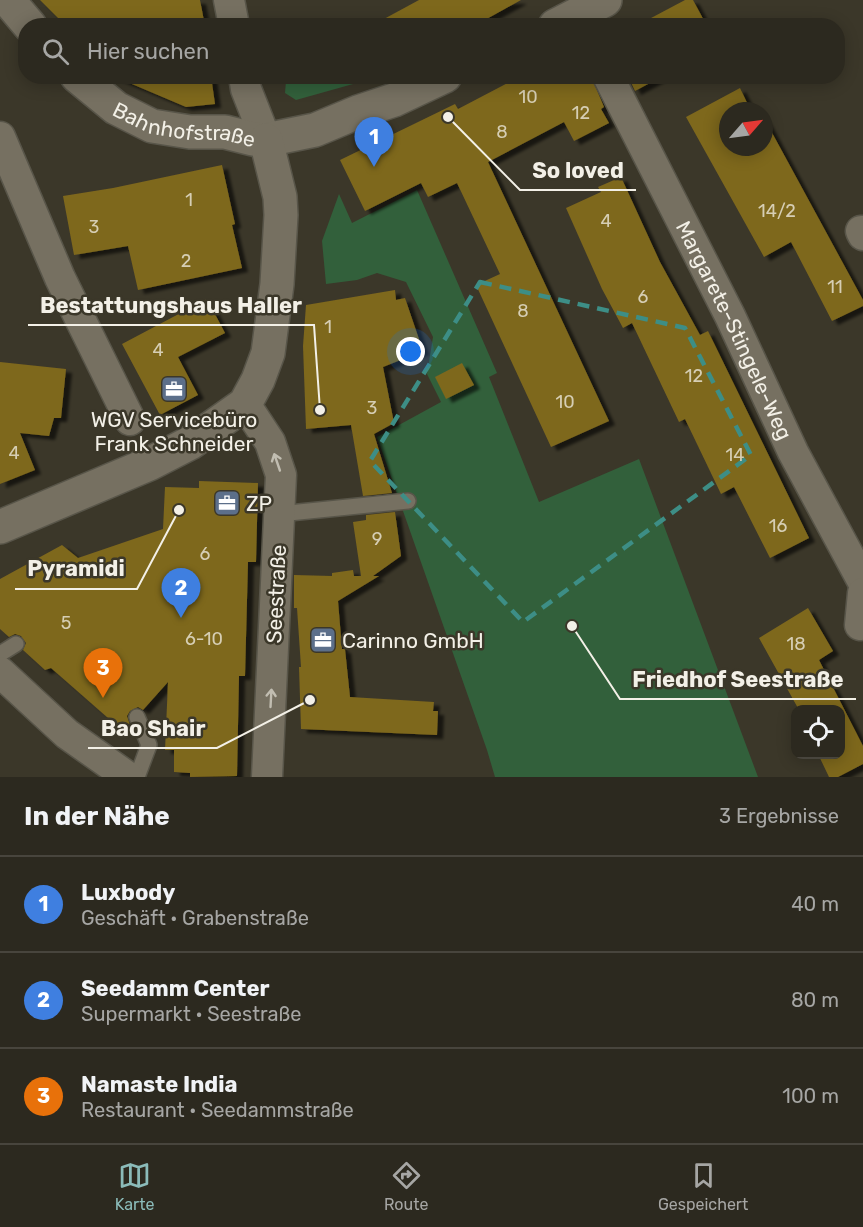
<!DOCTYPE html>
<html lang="de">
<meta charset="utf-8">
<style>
:root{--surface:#2c291f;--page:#38352c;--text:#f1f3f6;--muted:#a6a6a4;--line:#48453d;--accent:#8bbbb9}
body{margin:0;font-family:Rubik,sans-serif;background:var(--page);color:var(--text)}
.controls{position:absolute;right:18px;bottom:18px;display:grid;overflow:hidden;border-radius:12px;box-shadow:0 3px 15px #0003}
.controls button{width:54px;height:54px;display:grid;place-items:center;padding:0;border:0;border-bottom:2px solid var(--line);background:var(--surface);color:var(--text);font:30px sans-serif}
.compass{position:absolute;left:719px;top:102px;width:54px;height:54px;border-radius:50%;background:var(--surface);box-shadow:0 3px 15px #0003;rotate:62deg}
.you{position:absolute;left:411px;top:352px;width:21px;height:21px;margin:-15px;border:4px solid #fff;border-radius:50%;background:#1a73e8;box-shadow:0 0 0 9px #1a73e833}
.badge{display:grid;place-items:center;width:39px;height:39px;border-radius:50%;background:var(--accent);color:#fff;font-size:20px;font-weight:700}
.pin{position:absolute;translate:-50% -50px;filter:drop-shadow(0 2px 3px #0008)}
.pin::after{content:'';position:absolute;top:32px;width:21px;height:18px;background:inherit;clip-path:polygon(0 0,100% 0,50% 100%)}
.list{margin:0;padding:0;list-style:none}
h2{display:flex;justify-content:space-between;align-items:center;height:78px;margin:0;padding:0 24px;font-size:26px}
h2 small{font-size:20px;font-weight:400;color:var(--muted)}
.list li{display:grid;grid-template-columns:39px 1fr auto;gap:18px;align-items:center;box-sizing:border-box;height:96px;padding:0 24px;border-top:2px solid var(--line)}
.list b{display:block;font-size:22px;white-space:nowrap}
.list p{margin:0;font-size:20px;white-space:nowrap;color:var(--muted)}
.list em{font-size:20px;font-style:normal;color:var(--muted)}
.icon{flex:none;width:33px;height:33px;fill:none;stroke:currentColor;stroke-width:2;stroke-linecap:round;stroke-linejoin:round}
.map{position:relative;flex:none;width:863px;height:777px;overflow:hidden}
.search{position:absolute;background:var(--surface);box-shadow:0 3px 15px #0003;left:18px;right:18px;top:18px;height:66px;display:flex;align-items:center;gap:15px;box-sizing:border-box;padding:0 21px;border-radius:24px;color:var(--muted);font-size:22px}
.sheet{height:366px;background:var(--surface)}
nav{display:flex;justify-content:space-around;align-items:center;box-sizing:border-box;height:84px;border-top:2px solid var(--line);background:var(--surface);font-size:16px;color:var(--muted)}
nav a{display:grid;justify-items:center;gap:3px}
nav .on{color:var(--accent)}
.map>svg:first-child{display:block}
</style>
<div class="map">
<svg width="863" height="777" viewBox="0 0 863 777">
<defs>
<filter id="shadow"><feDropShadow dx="6" dy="4" stdDeviation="1.5" flood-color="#0009"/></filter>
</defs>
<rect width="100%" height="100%" fill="#3b3729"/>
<!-- green -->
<g fill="#32603b">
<path d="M370 77 371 79 296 100 285 93 286 81 288 77Z"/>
<path d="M417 190 497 373 489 377 539 502 639 459 758 777H495L487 750 377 437 441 402 427 374 433 337 406 282 377 273 357 280 326 284 322 241 339 194 352 223Z"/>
</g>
<!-- building -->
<g fill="#7e671d" filter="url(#shadow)">
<path d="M40 0H200L205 26H66Z"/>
<path d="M419 0H521L474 26H371Z"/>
<path d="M685 0H693L707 26H636Z"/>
<path d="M113 76H211L215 104 186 107Z"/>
<path d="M521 76H591L604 107 601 109 609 123 574 141 564 122 488 162 609 421 551 447 476 285 500 274 457 183 428 197 421 183 365 211 340 160 455 104 458 109Z"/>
<path d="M628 76H663L635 91Z"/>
<path d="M740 88 751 111H728V147H764V118L863 300V306L832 321 791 242 764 257 686 117Z"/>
<path d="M222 165 235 224 232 225 242 268 138 290 128 246 74 255 63 196 113 188Z"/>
<path d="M621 177 660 262 700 335 708 331 809 538 770 558 734 487 721 494 685 419 679 422 632 323 623 328 602 289 566 208 601 192 598 187Z"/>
<path d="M395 290 396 300 405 298 423 351 383 367 394 423 374 434 392 493 363 496 351 425 306 429 303 346 306 305Z"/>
<path d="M207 299 225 333 178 357 198 395 160 415 122 344Z"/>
<path d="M0 362 66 369 61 418H54L49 436 20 433 35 470 0 484Z"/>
<path d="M462 363 474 385 446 399 435 377Z"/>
<path d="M199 481 258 483 256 562H248L245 676H239L237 776 190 777V773L174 772V750H165L168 682 143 710 138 707 130 711 127 716 130 725 124 732 51 668 45 670 23 650 26 643 21 636 15 634 9 637 0 629V579L62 545 78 558 163 529 165 487 199 488Z"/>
<path d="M395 512 401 556 373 576H379L338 601 342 649H345L350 697 434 702 433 711H438L437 735 301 729 299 667H301L297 608H294V575L332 576V573L353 570 354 576H361L353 522 366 520V515Z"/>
<path d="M808 608 833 651 819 660 863 746V764L838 777H829L818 754H840V710H799L759 638Z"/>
</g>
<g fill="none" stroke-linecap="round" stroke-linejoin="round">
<defs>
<g id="lane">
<path d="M279 514 408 501"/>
<path d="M0 654 16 644"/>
<path d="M137 777 149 745 137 717"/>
</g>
<g id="street">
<path d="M229 0 234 26"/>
<path d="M244 76 246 89 266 140"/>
<path id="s1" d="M608 76 730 316 793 452 863 582"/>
<path d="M0 137 60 278 130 420"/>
<path d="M861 231 863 235"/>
<path d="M245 404 270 442 281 475 267 777"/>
<path d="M860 625 863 593"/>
<path d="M0 672 67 734 128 777"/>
</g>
<g id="secondary">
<path d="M8 0 30 26"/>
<path d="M555 26 605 0"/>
<path id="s2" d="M77 76 116 108 152 126 190 132H225L253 139 266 140 315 130 358 112 394 100 445 76"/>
<path d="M0 527 149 464 190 443 245 404 258 380 268 353 277 284 281 215 280 197 266 140"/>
</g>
</defs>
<!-- lane casing -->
<use href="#lane" stroke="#585549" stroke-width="18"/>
<!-- street casing -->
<use href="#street" stroke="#585549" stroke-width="33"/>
<!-- secondary casing -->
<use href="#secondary" stroke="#585549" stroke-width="36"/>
<!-- lane -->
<use href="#lane" stroke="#767061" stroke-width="15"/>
<!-- street -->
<use href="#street" stroke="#767061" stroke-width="30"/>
<!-- secondary -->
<use href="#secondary" stroke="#767061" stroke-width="33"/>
</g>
<!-- one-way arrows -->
<defs><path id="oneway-shaft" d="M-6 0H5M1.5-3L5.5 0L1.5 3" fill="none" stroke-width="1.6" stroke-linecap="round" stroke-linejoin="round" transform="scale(1.5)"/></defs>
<g stroke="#c1bdb1">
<use href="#oneway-shaft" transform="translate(277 462) rotate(-109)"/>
<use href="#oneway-shaft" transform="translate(271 698) rotate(-87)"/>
</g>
<!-- marked area -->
<path fill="none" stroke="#3d8e86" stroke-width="4.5" stroke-dasharray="12 8" stroke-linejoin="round" d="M480 282 685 328 751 455 523 622 370 461Z"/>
<!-- icons -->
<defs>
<symbol id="office-square" viewBox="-11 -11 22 22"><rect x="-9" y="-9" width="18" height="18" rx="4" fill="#5c6f8a" stroke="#3b3729"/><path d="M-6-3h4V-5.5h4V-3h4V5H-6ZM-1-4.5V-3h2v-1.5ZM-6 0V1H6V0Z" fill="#fff"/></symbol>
</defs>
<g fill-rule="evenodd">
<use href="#office-square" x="159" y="374" width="30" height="30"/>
<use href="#office-square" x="212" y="488" width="30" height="30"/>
<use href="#office-square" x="308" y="625" width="30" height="30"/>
</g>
<g text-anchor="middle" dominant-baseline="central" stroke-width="5" stroke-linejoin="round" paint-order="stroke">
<!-- number labels -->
<g font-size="18" fill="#d6ceb4">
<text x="528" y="97">10</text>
<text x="581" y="113">12</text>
<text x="502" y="132">8</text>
<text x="189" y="200">1</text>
<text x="777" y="211">14/2</text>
<text x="606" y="221">4</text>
<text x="94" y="227">3</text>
<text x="186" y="261">2</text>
<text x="835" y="287">11</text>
<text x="643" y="297">6</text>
<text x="523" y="311">8</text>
<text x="328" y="327">1</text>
<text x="158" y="350">4</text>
<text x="694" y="376">12</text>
<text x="565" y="402">10</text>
<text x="372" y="408">3</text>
<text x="14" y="453">4</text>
<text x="735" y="455">14</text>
<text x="778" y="526">16</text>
<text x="377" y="539">9</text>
<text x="205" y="554">6</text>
<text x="66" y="623">5</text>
<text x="204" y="639">6-10</text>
<text x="796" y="644">18</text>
</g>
<!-- street labels -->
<g font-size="21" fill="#f3f0e7" stroke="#3b3729">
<text stroke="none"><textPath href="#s2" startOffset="122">Bahnhofstraße</textPath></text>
<text stroke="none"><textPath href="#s1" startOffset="284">Margarete-Stingele-Weg</textPath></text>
<text transform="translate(276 594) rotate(-87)">Seestraße</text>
</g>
<!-- poi labels -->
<g font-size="21" fill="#f3f0e7" stroke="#3b3729" text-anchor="start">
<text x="174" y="419" text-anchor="middle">WGV Servicebüro<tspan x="174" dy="24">Frank Schneider</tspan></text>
<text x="246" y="503">ZP</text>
<text x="342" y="640">Carinno GmbH</text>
</g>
</g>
<!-- callouts -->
<path fill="none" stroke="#f3f0e7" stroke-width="2" d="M448 117L520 190H636M320 410L314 325H28M179 510L137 589H15M572 626L620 699H856M310 700L217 748H88"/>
<g fill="#f3f0e7" stroke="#3b3729" stroke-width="2">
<circle cx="448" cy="117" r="6"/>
<circle cx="320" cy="410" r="6"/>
<circle cx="179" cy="510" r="6"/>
<circle cx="572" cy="626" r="6"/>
<circle cx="310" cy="700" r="6"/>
</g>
<g font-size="22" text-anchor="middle" font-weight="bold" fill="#f3f0e7" stroke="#3b3729" stroke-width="5" stroke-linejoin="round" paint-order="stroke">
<text x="578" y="178">So loved</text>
<text x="171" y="313">Bestattungshaus Haller</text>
<text x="76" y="576">Pyramidi</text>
<text x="738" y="687">Friedhof Seestraße</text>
<text x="153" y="736">Bao Shair</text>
</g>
</svg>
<div class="controls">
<button><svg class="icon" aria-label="locate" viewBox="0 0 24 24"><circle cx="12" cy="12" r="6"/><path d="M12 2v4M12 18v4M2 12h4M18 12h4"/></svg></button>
</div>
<svg class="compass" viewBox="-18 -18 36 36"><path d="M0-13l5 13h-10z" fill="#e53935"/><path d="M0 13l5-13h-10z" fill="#a6a6a4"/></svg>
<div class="you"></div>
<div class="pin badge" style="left:374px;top:167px;background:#3f7fe0">1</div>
<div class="pin badge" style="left:181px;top:618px;background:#3f7fe0">2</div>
<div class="pin badge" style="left:103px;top:698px;background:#e8710a">3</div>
<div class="search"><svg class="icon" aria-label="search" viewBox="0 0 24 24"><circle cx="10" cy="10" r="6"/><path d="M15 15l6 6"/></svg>Hier suchen</div>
</div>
<section class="sheet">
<h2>In der Nähe<small>3 Ergebnisse</small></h2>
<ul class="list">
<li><span class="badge" style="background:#3f7fe0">1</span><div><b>Luxbody</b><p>Geschäft · Grabenstraße</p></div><em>40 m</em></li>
<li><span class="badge" style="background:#3f7fe0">2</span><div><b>Seedamm Center</b><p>Supermarkt · Seestraße</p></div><em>80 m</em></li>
<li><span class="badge" style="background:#e8710a">3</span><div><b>Namaste India</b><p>Restaurant · Seedammstraße</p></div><em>100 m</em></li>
</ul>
</section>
<nav>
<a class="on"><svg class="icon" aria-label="map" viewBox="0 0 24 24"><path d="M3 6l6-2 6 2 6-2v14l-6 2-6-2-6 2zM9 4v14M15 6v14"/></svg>Karte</a>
<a><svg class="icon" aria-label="directions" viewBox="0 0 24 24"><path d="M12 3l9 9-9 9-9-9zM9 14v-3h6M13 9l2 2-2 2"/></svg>Route</a>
<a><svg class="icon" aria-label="saved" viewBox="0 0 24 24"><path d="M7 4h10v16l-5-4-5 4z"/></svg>Gespeichert</a>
</nav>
